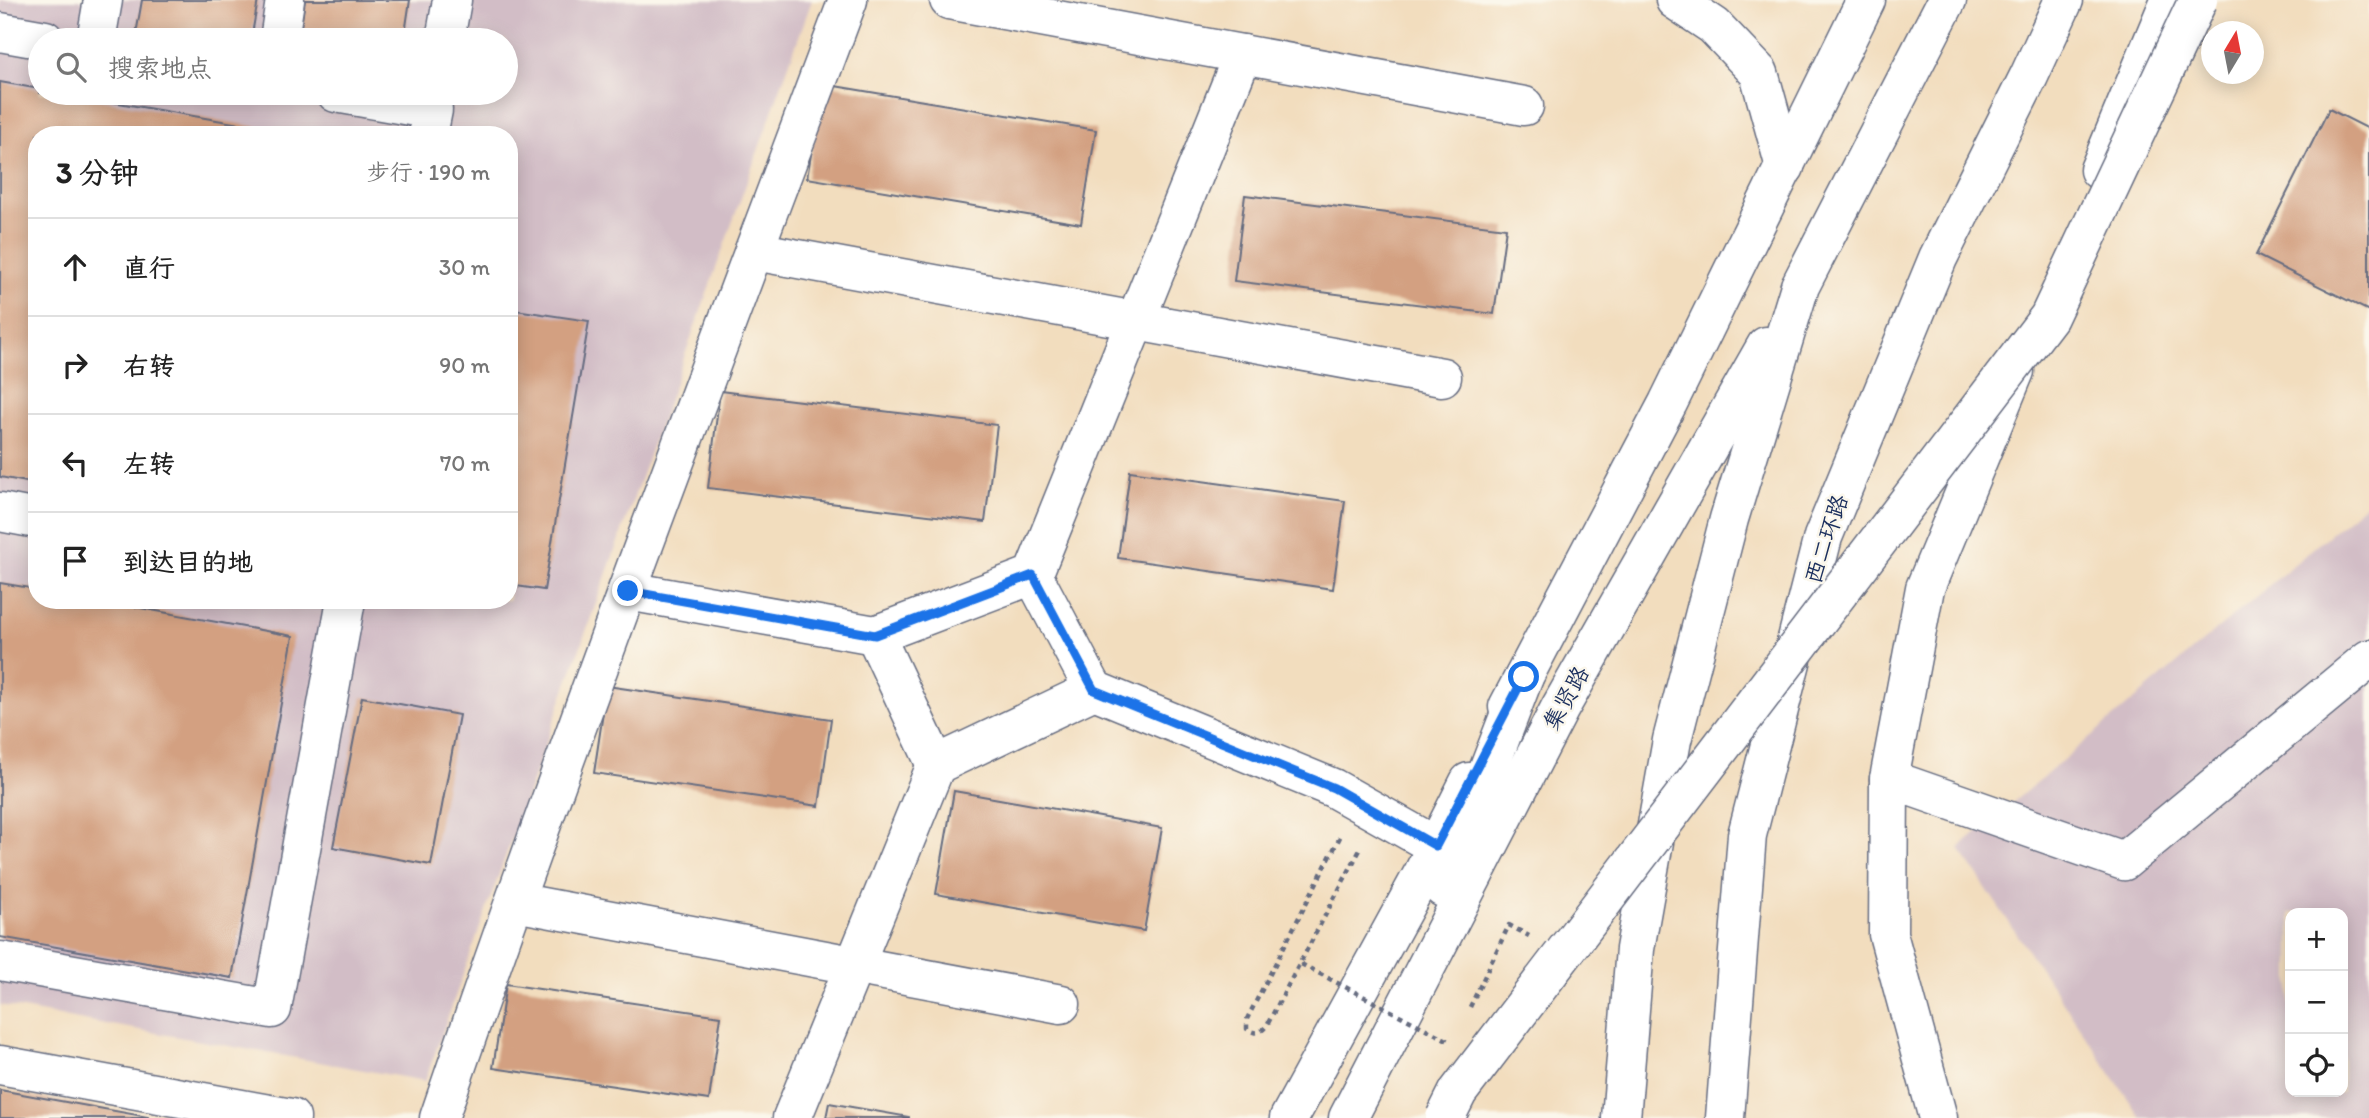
<!DOCTYPE html>
<html lang="zh">
<meta charset="utf-8">
<style>
:root{--surface:#fff;--page:#f6f6f6;--text:#222;--muted:#767676;--line:#e0e0e0}
body{margin:0;font-family:Itim,"LXGW WenKai TC",sans-serif;background:var(--page);color:var(--text)}
.controls{position:absolute;right:21px;bottom:21px;display:grid;overflow:hidden;border-radius:14px;box-shadow:0 4px 18px #0003}
.controls button{width:63px;height:63px;display:grid;place-items:center;padding:0;border:0;border-bottom:2px solid var(--line);background:var(--surface);color:var(--text);font:35px sans-serif}
.compass{position:absolute;left:2201px;top:21px;width:63px;height:63px;border-radius:50%;background:var(--surface);box-shadow:0 4px 18px #0003;rotate:10deg}
.stop{position:absolute;width:21px;height:21px;margin:-16px;border:5px solid #1a73e8;border-radius:50%;background:#fff}
.stop.end{background:#1a73e8;border-color:#fff;box-shadow:0 2px 7px #0008}
.list{margin:0;padding:0;list-style:none}
h2{display:flex;justify-content:space-between;align-items:center;height:91px;margin:0;padding:0 28px;font-size:30px}
h2 small{font-size:23px;font-weight:400;color:var(--muted)}
.list li{display:grid;grid-template-columns:46px 1fr auto;gap:21px;align-items:center;box-sizing:border-box;height:98px;padding:0 28px;border-top:2px solid var(--line)}
.list b{display:block;font-size:26px;white-space:nowrap}
.list em{font-size:23px;font-style:normal;color:var(--muted)}
.icon{flex:none;width:38px;height:38px;fill:none;stroke:currentColor;stroke-width:2;stroke-linecap:round;stroke-linejoin:round}
.map{position:relative;flex:none;width:2369px;height:1118px;overflow:hidden}
.search{position:absolute;background:var(--surface);box-shadow:0 4px 18px #0003;left:28px;top:28px;width:490px;height:77px;display:flex;align-items:center;gap:18px;box-sizing:border-box;padding:0 24px;border-radius:38px;color:var(--muted);font-size:26px}
.panel{position:absolute;background:var(--surface);box-shadow:0 4px 18px #0003;left:28px;top:126px;width:490px;height:483px;border-radius:28px}
.map>svg:first-child{display:block}
</style>
<div class="map">
<svg width="2369" height="1118" viewBox="0 0 2369 1118">
<rect width="100%" height="100%" fill="#fbf7ec"/>
<filter id="ink" filterUnits="userSpaceOnUse"><feTurbulence type="fractalNoise" baseFrequency=".0143" numOctaves="2"/><feDisplacementMap in="SourceGraphic" scale="14" xChannelSelector="R" yChannelSelector="G"/><feConvolveMatrix kernelMatrix="1 2 1 2 8 2 1 2 1" color-interpolation-filters="sRGB"/></filter>
<filter id="wash" filterUnits="userSpaceOnUse"><feTurbulence type="fractalNoise" baseFrequency=".00686" numOctaves="4" result="noise"/><feDisplacementMap in="SourceGraphic" scale="28" xChannelSelector="R" yChannelSelector="G"/><feGaussianBlur stdDeviation="1.57" result="paint"/><feColorMatrix in="noise" values="0 0 0 0 0 0 0 0 0 0 0 0 0 0 0 0 0 1.4 0 .05"/><feComposite in="paint" operator="in"/></filter>
<g filter="url(#wash)">
<rect width="100%" height="100%" fill="#f2ddbe"/>
<!-- industrial -->
<g fill="#d2bdc6" fill-rule="evenodd">
<path d="M0 0H812L425 1081 0 1005ZM40 40H506V93H40ZM37 135H509V600H37Z"/>
<path d="M2369 501V1118H2141L1959 848ZM2290 913H2343V1092H2290Z"/>
</g>
<g id="blocks">
<!-- building -->
<g fill="#d3a081">
<path d="M142 0H258L251 40H135Z"/>
<path d="M305 0H410L404 40H299Z"/>
<path d="M0 82 40 89V93H61L292 133 37 135V484L0 477Z"/>
<path d="M823 84 1096 130 1081 224 807 178Z"/>
<path d="M2329 109 2369 129V311L2256 255Z"/>
<path d="M1245 195 1506 228 1494 314 1234 281Z"/>
<path d="M509 309 589 321 544 590 509 585Z"/>
<path d="M720 391 997 425 985 522 708 488Z"/>
<path d="M1130 471 1345 501 1333 589 1118 558Z"/>
<path d="M0 583 37 589V600H97L293 636 232 978 0 937Z"/>
<path d="M607 686 831 719 819 806 594 773Z"/>
<path d="M362 697 459 715 431 865 333 847Z"/>
<path d="M954 791 1162 828 1144 931 936 894Z"/>
<path d="M506 984 721 1016 709 1100 493 1068Z"/>
<path d="M0 1090 148 1117V1118H0Z"/>
<path d="M829 1103 909 1117V1118H826Z"/>
</g>
</g>
</g>
<g filter="url(#ink)">
<use href="#blocks" fill-opacity="0" stroke="#666c80" stroke-width="2"/>
<g fill="none" stroke-linecap="round" stroke-linejoin="round">
<defs>
<g id="minor">
<path d="M949 0 1524 106"/>
<path d="M1675 0 1714 26 1759 73 1785 167"/>
<path d="M0 32 45 40"/>
<path d="M96 40 103 0"/>
<path d="M279 40 285 0"/>
<path d="M445 40 452 0"/>
<path d="M336 93 433 110 428 135"/>
<path d="M2099 170 2170 0"/>
<path d="M754 251 1442 377"/>
<path d="M0 512 37 519"/>
<path d="M1033 575 1094 690 936 765 875 635 1033 575 1243 54"/>
<path d="M628 591 875 635"/>
<path d="M1094 690 1333 788 1436 846"/>
<path d="M1508 707 1668 403 1866 0"/>
<path d="M1889 779 2124 861 2369 659"/>
<path d="M515 902 1061 1004"/>
<path d="M0 961 272 1009 346 600"/>
<path d="M0 1065 291 1118"/>
<path d="M439 1118C567 742 709 371 848 0"/>
<path d="M792 1118 936 765"/>
<path d="M1289 1118 1423 873 1469 782"/>
<path d="M1938 1118 1888 934 1889 779 1925 588 2015 371"/>
</g>
<g id="highway">
<path d="M1443 888 1524 677"/>
<path d="M1348 1118 1560 708 1766 346"/>
<path d="M1621 1118 1635 949 1672 740 1729 519 1800 286 1947 0"/>
<path d="M1725 1118 1747 835 1823 537 1938 258 2029 76 2064 0"/>
</g>
</defs>
<!-- minor casing -->
<use href="#minor" stroke="#666c80" stroke-width="41"/>
<!-- highway casing -->
<use href="#highway" stroke="#666c80" stroke-width="41"/>
<!-- path -->
<g stroke="#666c80" stroke-width="4.5" stroke-dasharray="5 5" stroke-linecap="butt">
<path d="M1340 837 1247 1019V1029C1256 1035 1261 1033 1267 1025L1361 848"/>
<path d="M1470 1007 1509 925 1529 936"/>
</g>
<!-- minor -->
<use href="#minor" stroke="#fff" stroke-width="38"/>
<!-- highway -->
<use href="#highway" stroke="#fff" stroke-width="38"/>
<defs>
<path id="highway-bridge" d="M1445 1118 1458 1092 2049 317 2198 0"/>
</defs>
<!-- highway-bridge casing -->
<use href="#highway-bridge" stroke="#666c80" stroke-width="41" stroke-linecap="butt"/>
<!-- path-bridge -->
<path stroke="#666c80" stroke-width="4.5" stroke-dasharray="5 5" stroke-linecap="butt" d="M1301 964 1449 1041"/>
<!-- highway-bridge -->
<use href="#highway-bridge" stroke="#fff" stroke-width="38"/>
</g>
</g>
<g fill="none" stroke-linecap="round" stroke-linejoin="round" filter="url(#ink)">
<!-- route -->
<path stroke="#1a73e8" stroke-width="9" d="M628 591 875 635 1033 575 1094 690 1334 788 1436 846 1524 677"/>
</g>
<g text-anchor="middle" dominant-baseline="central" stroke-width="5" stroke-linejoin="round" paint-order="stroke">
<!-- street labels -->
<g font-size="23" fill="#1b2f5e" stroke="#fbf7ec">
<text transform="translate(1826 539) rotate(-72)">西二环路</text>
<text transform="translate(1566 698) rotate(-61)">集贤路</text>
</g>
</g>
</svg>
<div class="controls">
<button>+</button>
<button>−</button>
<button><svg class="icon" aria-label="locate" viewBox="0 0 24 24"><circle cx="12" cy="12" r="6"/><path d="M12 2v4M12 18v4M2 12h4M18 12h4"/></svg></button>
</div>
<svg class="compass" viewBox="-18 -18 36 36"><path d="M0-13l5 13h-10z" fill="#e53935"/><path d="M0 13l5-13h-10z" fill="#767676"/></svg>
<div class="stop" style="left:1524px;top:677px"></div>
<div class="stop end" style="left:628px;top:591px"></div>
<div class="search"><svg class="icon" aria-label="search" viewBox="0 0 24 24"><circle cx="10" cy="10" r="6"/><path d="M15 15l6 6"/></svg>搜索地点</div>
<section class="panel">
<h2>3 分钟<small>步行 · 190 m</small></h2>
<ul class="list">
<li><svg class="icon" aria-label="ahead" viewBox="0 0 24 24"><path d="M12 20V5M6 11l6-6 6 6"/></svg><div><b>直行</b></div><em>30 m</em></li>
<li><svg class="icon" aria-label="right" viewBox="0 0 24 24"><path d="M7 20v-9h11M14 6l5 5-5 5"/></svg><div><b>右转</b></div><em>90 m</em></li>
<li><svg class="icon" aria-label="left" viewBox="0 0 24 24"><path d="M17 20v-9H6M10 6l-5 5 5 5"/></svg><div><b>左转</b></div><em>70 m</em></li>
<li><svg class="icon" aria-label="arrive" viewBox="0 0 24 24"><path d="M6 21V4h12l-3 4 3 4H6"/></svg><div><b>到达目的地</b></div></li>
</ul>
</section>
</div>
